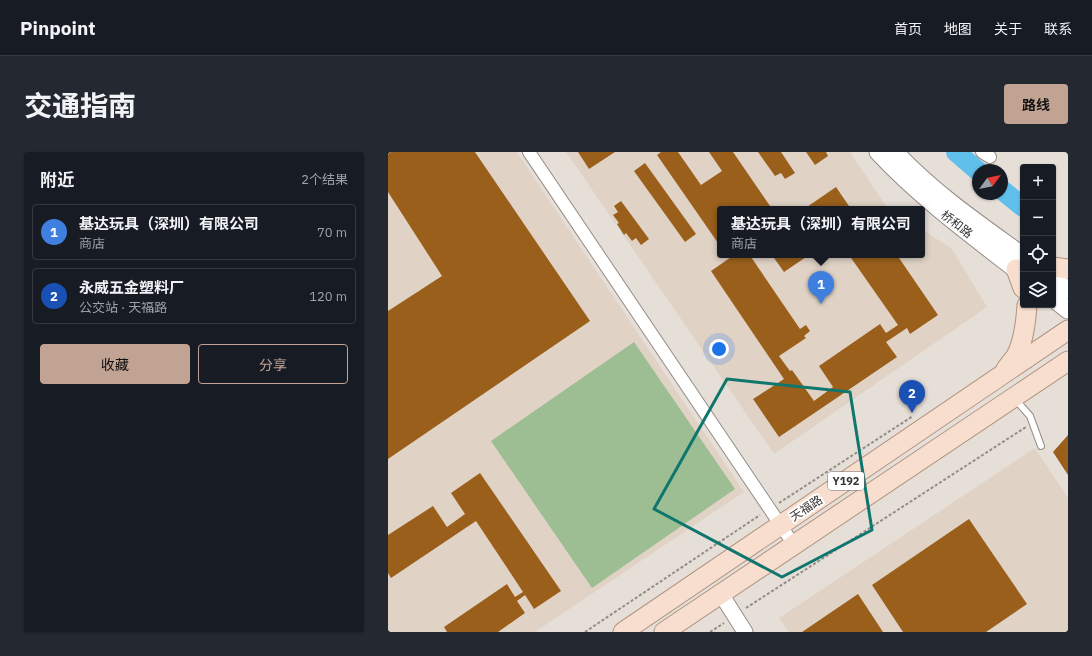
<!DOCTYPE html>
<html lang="zh">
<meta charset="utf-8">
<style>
:root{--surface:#171b24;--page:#242831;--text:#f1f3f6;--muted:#9ea1a6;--line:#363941;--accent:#c1a393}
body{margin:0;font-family:"IBM Plex Sans","Noto Sans SC",sans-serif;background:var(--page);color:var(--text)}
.controls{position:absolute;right:12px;top:12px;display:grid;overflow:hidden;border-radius:4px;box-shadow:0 1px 3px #0004}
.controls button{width:36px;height:36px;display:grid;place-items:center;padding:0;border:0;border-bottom:1px solid var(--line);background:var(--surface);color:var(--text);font:20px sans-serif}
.compass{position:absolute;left:584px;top:12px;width:36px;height:36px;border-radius:50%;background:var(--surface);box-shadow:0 1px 3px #0004;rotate:57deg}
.you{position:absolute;left:331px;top:197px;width:14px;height:14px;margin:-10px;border:3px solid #fff;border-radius:50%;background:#1a73e8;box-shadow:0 0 0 6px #1a73e833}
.badge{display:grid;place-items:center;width:26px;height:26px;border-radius:50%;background:var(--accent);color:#fff;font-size:13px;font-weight:700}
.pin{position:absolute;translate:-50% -33px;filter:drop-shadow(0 1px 2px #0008)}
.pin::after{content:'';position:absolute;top:21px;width:14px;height:12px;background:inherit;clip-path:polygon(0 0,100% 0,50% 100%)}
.popup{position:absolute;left:329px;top:54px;width:208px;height:52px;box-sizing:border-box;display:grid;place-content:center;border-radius:4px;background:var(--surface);filter:drop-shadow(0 1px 3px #0005);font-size:13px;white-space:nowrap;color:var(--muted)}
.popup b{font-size:15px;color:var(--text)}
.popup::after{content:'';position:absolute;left:50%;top:100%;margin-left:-8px;border:8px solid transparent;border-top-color:var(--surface)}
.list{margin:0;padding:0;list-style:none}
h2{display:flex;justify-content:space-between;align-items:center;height:52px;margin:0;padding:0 16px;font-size:17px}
h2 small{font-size:13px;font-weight:400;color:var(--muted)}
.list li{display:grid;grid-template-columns:26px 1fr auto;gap:12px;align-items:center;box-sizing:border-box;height:56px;margin:0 8px 8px;padding:0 8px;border:1px solid var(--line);border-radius:4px}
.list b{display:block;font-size:15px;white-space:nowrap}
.list p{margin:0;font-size:13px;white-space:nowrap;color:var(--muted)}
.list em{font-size:13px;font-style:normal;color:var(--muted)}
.actions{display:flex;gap:8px;padding:12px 16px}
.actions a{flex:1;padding:9px 0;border:1px solid var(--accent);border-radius:4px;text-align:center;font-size:14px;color:var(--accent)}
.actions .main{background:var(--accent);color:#111}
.icon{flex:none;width:22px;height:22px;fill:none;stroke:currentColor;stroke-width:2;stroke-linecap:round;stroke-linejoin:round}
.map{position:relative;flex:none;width:680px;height:480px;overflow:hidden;border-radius:4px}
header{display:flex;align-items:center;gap:24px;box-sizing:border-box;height:56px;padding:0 20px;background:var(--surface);border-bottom:1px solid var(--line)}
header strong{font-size:19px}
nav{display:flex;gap:22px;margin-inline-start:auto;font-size:14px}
.intro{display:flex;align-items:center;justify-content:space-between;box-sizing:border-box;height:96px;padding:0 24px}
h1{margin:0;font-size:28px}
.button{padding:10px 18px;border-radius:4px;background:var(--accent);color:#111;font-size:14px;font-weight:700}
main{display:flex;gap:24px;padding:0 24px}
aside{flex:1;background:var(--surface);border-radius:4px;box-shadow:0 1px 3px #0004}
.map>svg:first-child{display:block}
</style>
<header>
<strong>Pinpoint</strong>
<nav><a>首页</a><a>地图</a><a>关于</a><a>联系</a></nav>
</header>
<div class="intro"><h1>交通指南</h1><a class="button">路线</a></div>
<main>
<aside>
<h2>附近<small>2个结果</small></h2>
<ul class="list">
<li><span class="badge" style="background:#3f7fe0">1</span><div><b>基达玩具（深圳）有限公司</b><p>商店</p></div><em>70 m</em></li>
<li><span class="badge" style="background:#1a4fb4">2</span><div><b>永威五金塑料厂</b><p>公交站 · 天福路</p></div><em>120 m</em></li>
</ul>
<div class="actions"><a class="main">收藏</a><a>分享</a></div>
</aside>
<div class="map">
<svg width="680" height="480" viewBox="0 0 680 480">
<rect width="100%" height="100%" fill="#e6dfd8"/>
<!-- built -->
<g fill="#e0d3c6">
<path d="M0 0H129L356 340 147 480H0Z"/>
<path d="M178 0H462L498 54 503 57H332V103H534V77L564 97 599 155 386 302Z"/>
<path d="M647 296 680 346V480H401L391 466Z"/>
</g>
<!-- green -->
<path fill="#9cbe92" d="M246 190 347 337 204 436 103 289Z"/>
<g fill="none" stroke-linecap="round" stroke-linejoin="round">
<!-- river -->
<g stroke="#61bfec" stroke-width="20">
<path d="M568 0 590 19"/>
<path d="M614 38 635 55"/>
</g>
</g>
<!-- building -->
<g fill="#9a601b">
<path d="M0 0H87L202 169 0 307V159L54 124 0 40Z"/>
<path d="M190 0H227L201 17Z"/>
<path d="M273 0H290L313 33 334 19 321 0H345L382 54 377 57H332V89L330 91 269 3Z"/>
<path d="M370 0H393L407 21 397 27 393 21 387 24Z"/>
<path d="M418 0H438L440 4 427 13Z"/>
<path d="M257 11 308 82 297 90 246 19Z"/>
<path d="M448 35 463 57H416Z"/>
<path d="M233 49 261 87 253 93 248 86 244 89 238 81 236 83 229 72 231 71 225 63 230 60 226 54Z"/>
<path d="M346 103H366L363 105 412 177 418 173 422 179 416 184 418 186 391 204 402 219 404 218 426 249 445 235 431 214 492 172 498 181 510 173 461 103H509L550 163 522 182 519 176 498 190 509 205 391 285 365 247 396 227 323 119Z"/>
<path d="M384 103H421L396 120Z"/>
<path d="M680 283V323L665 300Z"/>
<path d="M92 321 173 439 146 457 137 443 129 449 137 461 110 480H59L56 475 119 432 127 445 135 440 88 369 3 426 0 421V383L45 354 59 375 77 362 63 341Z"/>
<path d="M581 367 639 452 598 480H515L484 433Z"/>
<path d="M470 442 495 480H414Z"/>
</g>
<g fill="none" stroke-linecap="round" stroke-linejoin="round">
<defs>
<path id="service" d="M627 247 642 264 653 294"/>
<g id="minor">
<path d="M141 0 406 393"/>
<path d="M594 0 602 5"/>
</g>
<path id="tertiary" d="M333 442 357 480"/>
<g id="secondary">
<path d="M490 0C534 47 585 84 635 123"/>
<path d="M507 0C545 41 591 72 635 104"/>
<path d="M665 127 680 138"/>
<path d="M665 146 680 158"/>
</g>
<g id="primary">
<path d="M665 115 680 117"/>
<path d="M628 117 635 136"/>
<path d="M618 217C621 213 625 208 628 204 636 189 638 169 639 153"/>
<path d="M235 480 680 178"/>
<path d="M276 480 680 209"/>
</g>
</defs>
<!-- service casing -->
<use href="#service" stroke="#958d87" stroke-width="8"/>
<!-- minor casing -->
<use href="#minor" stroke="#958d87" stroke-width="14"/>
<!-- tertiary casing -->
<use href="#tertiary" stroke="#958d87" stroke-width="17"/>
<!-- secondary casing -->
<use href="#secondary" stroke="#958d87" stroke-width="19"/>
<!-- primary casing -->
<use href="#primary" stroke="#b19482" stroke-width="21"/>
<!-- path -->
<g stroke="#928d88" stroke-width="2" stroke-dasharray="3 2" stroke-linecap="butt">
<path d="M391 351 525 264"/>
<path d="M358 456 638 275"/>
<path d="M197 480 372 363"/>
<path d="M322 480 336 471"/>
</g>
<!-- service -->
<use href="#service" stroke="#fff" stroke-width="6"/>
<!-- minor -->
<use href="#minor" stroke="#fff" stroke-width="12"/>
<!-- tertiary -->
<use href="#tertiary" stroke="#fff" stroke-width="15"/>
<!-- secondary -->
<use href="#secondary" stroke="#fff" stroke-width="17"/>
<!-- primary -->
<use href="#primary" stroke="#f8dece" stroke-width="19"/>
</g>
<!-- marked area -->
<path fill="none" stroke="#0f766e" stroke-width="3" stroke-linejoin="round" d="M339 227 462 240 484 378 394 425 266 357Z"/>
<g text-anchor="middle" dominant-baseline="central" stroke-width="4" stroke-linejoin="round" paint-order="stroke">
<!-- shield labels -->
<rect fill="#fff" stroke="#73716f" stroke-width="1" x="440" y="320" width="36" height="18" rx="3"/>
<g font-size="11" font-weight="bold" fill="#373431">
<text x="458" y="329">Y192</text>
</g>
<!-- street labels -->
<g font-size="12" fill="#373431" stroke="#fff">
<text transform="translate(569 72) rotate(38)">桥和路</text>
<text transform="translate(418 356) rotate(-34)">天福路</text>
</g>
</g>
</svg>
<div class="controls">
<button>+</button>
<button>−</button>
<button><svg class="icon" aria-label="locate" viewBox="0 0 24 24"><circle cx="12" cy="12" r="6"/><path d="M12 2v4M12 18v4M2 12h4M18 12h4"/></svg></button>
<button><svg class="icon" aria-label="layers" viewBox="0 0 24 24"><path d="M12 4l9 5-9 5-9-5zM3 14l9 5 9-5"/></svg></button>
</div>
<svg class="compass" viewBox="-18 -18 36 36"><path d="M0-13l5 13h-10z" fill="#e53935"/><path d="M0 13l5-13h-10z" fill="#9ea1a6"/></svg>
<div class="you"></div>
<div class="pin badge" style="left:433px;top:152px;background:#3f7fe0">1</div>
<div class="popup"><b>基达玩具（深圳）有限公司</b>商店</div>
<div class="pin badge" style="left:524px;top:261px;background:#1a4fb4">2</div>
</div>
</main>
